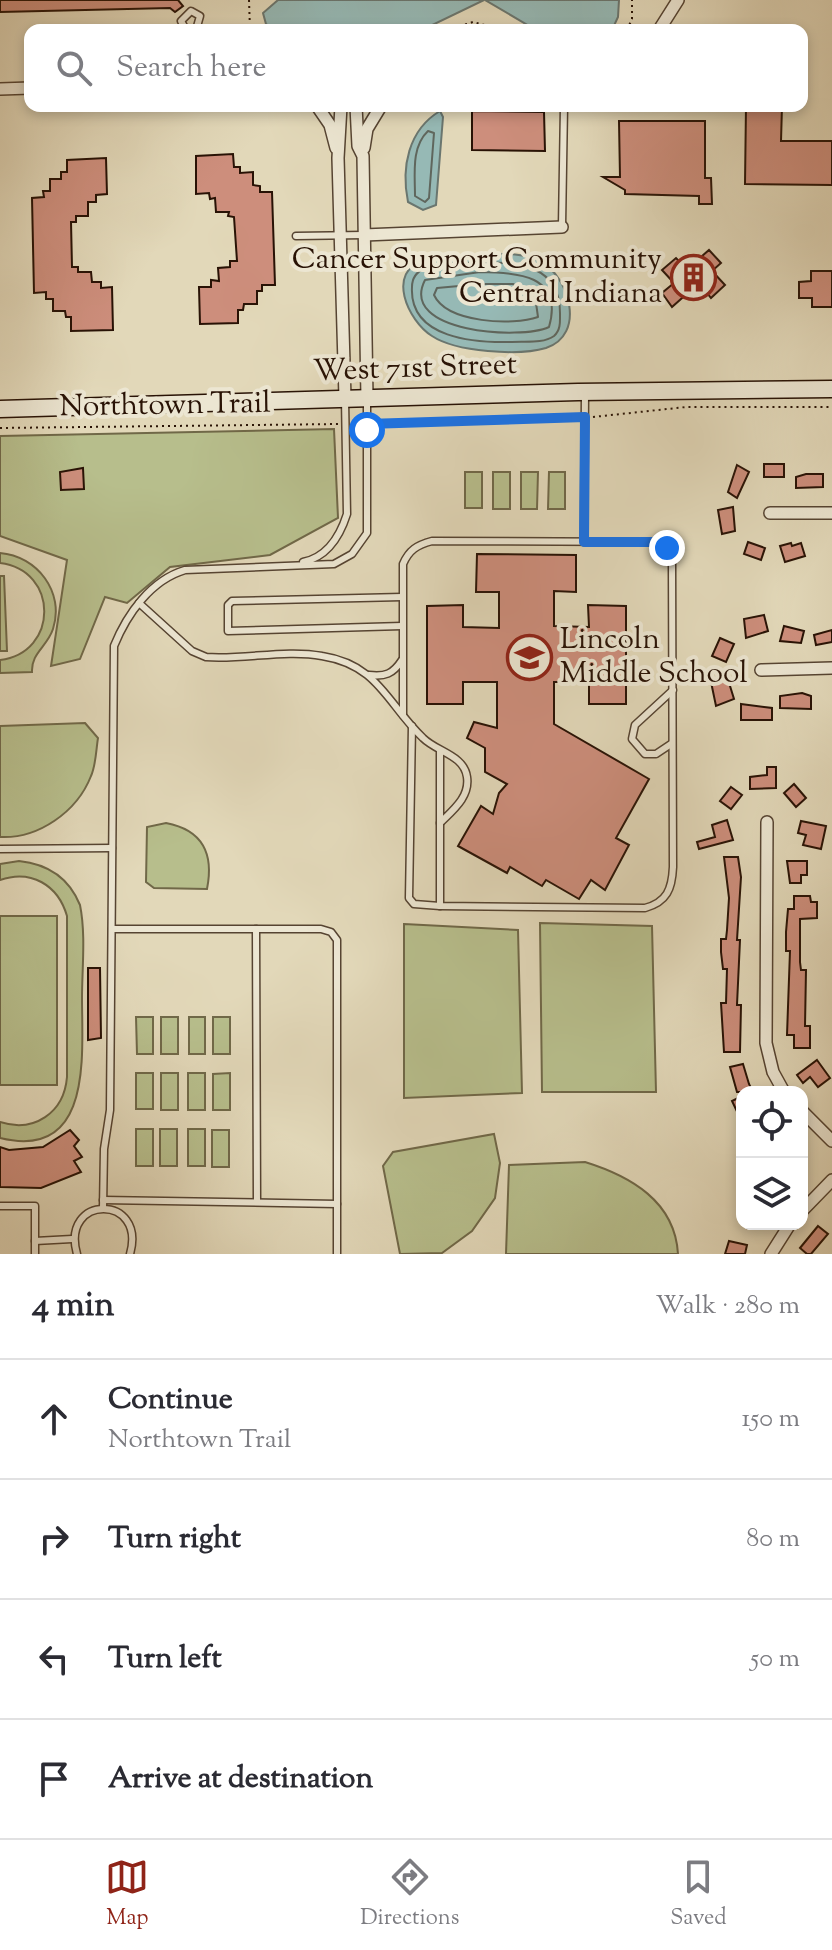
<!DOCTYPE html>
<meta charset="utf-8">
<style>
:root{--surface:#fff;--page:#f2f2f3;--text:#2b2b33;--muted:#7c7c81;--line:#e1e1e2;--accent:#8f2418}
body{margin:0;font-family:"Sorts Mill Goudy",serif;background:var(--page);color:var(--text)}
.controls{position:absolute;right:24px;bottom:24px;display:grid;overflow:hidden;border-radius:16px;box-shadow:0 4px 12px #0003}
.controls button{width:72px;height:72px;display:grid;place-items:center;padding:0;border:0;border-bottom:2px solid var(--line);background:var(--surface);color:var(--text);font:40px sans-serif}
.stop{position:absolute;width:24px;height:24px;margin:-18px;border:6px solid #1a73e8;border-radius:50%;background:#fff}
.stop.end{background:#1a73e8;border-color:#fff;box-shadow:0 2px 8px #0008}
.list{margin:0;padding:0;list-style:none}
h2{display:flex;justify-content:space-between;align-items:center;height:104px;margin:0;padding:0 32px;font-size:34px}
h2 small{font-size:26px;font-weight:400;color:var(--muted)}
.list li{display:grid;grid-template-columns:52px 1fr auto;gap:24px;align-items:center;box-sizing:border-box;height:120px;padding:0 32px;border-top:2px solid var(--line)}
.list b{display:block;font-size:30px;white-space:nowrap}
.list p{margin:0;font-size:26px;white-space:nowrap;color:var(--muted)}
.list em{font-size:26px;font-style:normal;color:var(--muted)}
.icon{flex:none;width:44px;height:44px;fill:none;stroke:currentColor;stroke-width:2;stroke-linecap:round;stroke-linejoin:round}
.map{position:relative;flex:none;width:832px;height:1254px;overflow:hidden}
.search{position:absolute;background:var(--surface);box-shadow:0 4px 12px #0003;left:24px;right:24px;top:24px;height:88px;display:flex;align-items:center;gap:20px;box-sizing:border-box;padding:0 28px;border-radius:16px;color:var(--muted);font-size:30px}
.sheet{height:584px;background:var(--surface)}
nav{display:flex;justify-content:space-around;align-items:center;box-sizing:border-box;height:112px;border-top:2px solid var(--line);background:var(--surface);font-size:22px;color:var(--muted)}
nav a{display:grid;justify-items:center;gap:4px}
nav .on{color:var(--accent)}
.map>svg:first-child{display:block}
</style>
<div class="map">
<svg width="832" height="1254" viewBox="0 0 832 1254">
<rect width="100%" height="100%" fill="#e2d8b9"/>
<filter id="stains"><feTurbulence type="fractalNoise" baseFrequency=".0025" numOctaves="4"/><feColorMatrix values="0 0 0 0 .2 0 0 0 0 .09 0 0 0 0 .02 0 0 0 .5 -.17"/></filter>
<radialGradient id="worn" r=".72"><stop offset=".6" stop-color="#630" stop-opacity="0"/><stop offset="1" stop-color="#630" stop-opacity=".3"/></radialGradient>
<!-- green -->
<g fill="#b7be8c" stroke="#706848" stroke-width="2">
<path d="M334 429 338 518 270 555 170 567 127 603 105 597 80 659 51 666 67 560 0 536V436Z"/>
<rect x="465" y="472" width="17" height="36"/>
<rect x="493" y="472" width="17" height="37"/>
<path d="M521 472H538L537 509H521Z"/>
<path d="M549 472H565V509H548Z"/>
<path d="M0 553C37 556 65 592 53 629 47 647 31 653 32 672L0 673V660C59 653 59 570 0 563Z"/>
<path d="M0 576H4L7 651H0Z"/>
<path d="M85 723 98 738C96 750 96 765 91 776 77 812 38 839 0 837V726Z"/>
<path d="M166 823C203 830 214 854 207 889L154 888 146 882 147 827Z"/>
<path d="M19 861C48 864 69 878 80 905 86 935 82 968 82 998 82 1055 93 1161 0 1138V1122C34 1133 64 1113 67 1077V916C58 885 31 869 0 880V864Z"/>
<rect x="0" y="916" width="57" height="169"/>
<path d="M540 923 652 926 656 1092H542Z"/>
<path d="M404 924 518 930 522 1093 404 1098Z"/>
<path d="M136 1017H153V1054H137Z"/>
<rect x="161" y="1017" width="17" height="37"/>
<rect x="189" y="1017" width="16" height="37"/>
<rect x="213" y="1017" width="17" height="37"/>
<rect x="136" y="1073" width="17" height="36"/>
<rect x="161" y="1073" width="17" height="37"/>
<rect x="188" y="1073" width="17" height="37"/>
<path d="M230 1073V1110H213V1074Z"/>
<rect x="136" y="1129" width="17" height="37"/>
<rect x="160" y="1129" width="17" height="37"/>
<rect x="188" y="1129" width="17" height="37"/>
<rect x="212" y="1130" width="17" height="37"/>
<path d="M494 1134 500 1163 495 1198 472 1231 442 1253 400 1254 383 1166 393 1152Z"/>
<path d="M585 1162C630 1176 675 1201 678 1254H506L509 1165Z"/>
</g>
<!-- water -->
<g fill="#96b9b5" stroke="#6a766f" stroke-width="2">
<path d="M278 0H484L422 30H276L266 24 263 13Z"/>
<path d="M485 0H619L618 17 612 30H536Z"/>
<path d="M440 111 443 117 436 205 423 210 408 202C401 168 408 130 440 111Z"/>
<path d="M480 254C499 254 522 252 540 261 570 277 586 335 546 348 519 356 456 352 432 336 408 321 385 271 425 260 442 255 462 256 480 254Z"/>
</g>
<g fill="none" stroke-linecap="round" stroke-linejoin="round">
<!-- shore -->
<g stroke="#5f665d" stroke-width="2">
<path d="M428 131 434 133 429 198 425 202 415 196C415 174 411 147 428 131Z"/>
<path d="M480 262C518 262 560 265 560 313 560 321 561 330 554 336 543 344 525 341 512 342 476 343 409 339 412 287 412 278 416 272 425 268 441 262 463 264 480 262Z"/>
<path d="M480 272C517 272 564 275 549 327 522 340 398 333 425 280Z"/>
<path d="M481 284H513L535 296 538 317C513 326 447 323 434 295L437 288Z"/>
</g>
</g>
<!-- building -->
<g fill="#cd8e7c" stroke="#281205" stroke-width="2">
<path d="M0 0H178L183 6 175 12 170 8 0 12Z"/>
<path d="M746 106H782L781 141H832V185L745 184Z"/>
<path d="M472 111 544 112 545 151 472 150Z"/>
<path d="M619 121H705V178H711L712 204H699V196L625 194V190L603 177H620Z"/>
<path d="M233 154 234 167H240V173L253 172V185L260 186V192H272L275 285H262V291H257V304H244L243 310H238V323L200 324 199 287H211V280L219 281 218 268 230 267V261H237L234 217 228 216 229 212H216L215 198 210 199 209 193 196 194V156Z"/>
<path d="M106 158 107 194 96 195V202H88V216H76V222H71L72 267H78V272H91L92 282H101V288L112 287 113 330 71 331V317H66L65 311H53V299H46V292L34 293 32 198 44 197 43 191H50V179H61V172H67V160Z"/>
<path d="M709 250 721 263 712 271 725 285 711 298 703 288 690 291 672 307 662 293 674 283 662 270 676 258 684 266 694 263Z"/>
<path d="M811 271H832V307H812V298H799V282L811 281Z"/>
<rect x="764" y="464" width="20" height="13"/>
<path d="M737 465 749 472 737 498 728 492Z"/>
<path d="M83 468 84 489 61 490 60 472Z"/>
<path d="M806 474H823V487L796 488V477Z"/>
<path d="M733 507 735 531 722 534 718 510Z"/>
<path d="M748 542 765 548 761 560 744 554Z"/>
<path d="M791 543 792 546 801 543 805 556 785 562 780 546Z"/>
<path d="M477 554 576 555V592L554 591V626L589 627 588 605 626 606V704H589V682H554V724L649 779 616 838 629 845 605 890 591 880 579 899 546 880 542 886 510 867 507 873 458 846 481 806 493 814 499 793 507 784 485 772V748L467 738 474 722 497 728V682H463V704H427V606L463 605V627L499 628V592H476Z"/>
<path d="M764 615 768 631 746 638 744 619Z"/>
<path d="M784 626 804 631 801 643 780 641Z"/>
<path d="M832 630V642L816 645 814 635Z"/>
<path d="M720 638 734 644 726 662 712 656Z"/>
<path d="M726 673 734 699 716 706 711 682Z"/>
<path d="M802 693 811 696V709L780 708V696Z"/>
<path d="M741 704 772 708V720H741Z"/>
<path d="M767 767H776V788L750 789V777L767 775Z"/>
<path d="M794 784 806 798 796 807 784 793Z"/>
<path d="M731 787 742 795 731 809 720 801Z"/>
<path d="M727 820 733 840 699 849 697 842 715 837 712 825Z"/>
<path d="M801 821 826 826 821 849 803 845 806 835 798 833Z"/>
<path d="M724 857H738L741 877 737 940H740L737 1005H741L740 1052H724L721 1003H726L727 969H723L721 952V939H726L727 930 729 898Z"/>
<path d="M787 861H807V875H801V883H790Z"/>
<path d="M794 896H810L811 902H817V918L800 919V962L801 970H806L805 1026H810V1048H794V1035H787L790 951H786V932L788 909H794Z"/>
<path d="M88 968H100L101 1038 88 1040Z"/>
<path d="M817 1060 830 1078 818 1087 810 1077 803 1083 797 1075Z"/>
<path d="M743 1064 749 1084 753 1092H737L730 1067Z"/>
<path d="M742 1096V1122L732 1101Z"/>
<path d="M70 1130 79 1140 74 1146 82 1157 74 1161 81 1172 41 1188 0 1187V1147L9 1150 43 1147Z"/>
<path d="M818 1226 828 1234 811 1254H807L800 1248Z"/>
<path d="M729 1241 747 1245 745 1254H725Z"/>
</g>
<g fill="none" stroke-linecap="round" stroke-linejoin="round">
<defs>
<g id="lane">
<path d="M186 30 181 21 191 11 200 16 196 30"/>
<path d="M562 226 564 106"/>
<path d="M296 236 364 235"/>
<path d="M584 542 585 393"/>
<path d="M303 562C328 557 340 536 347 514L345 399"/>
<path d="M402 597 232 601 228 605V631L402 626"/>
<path d="M139 603 192 651 206 657C244 660 285 649 322 656 379 665 387 704 423 738 437 752 464 755 467 777 470 797 453 810 440 823V750"/>
<path d="M369 675C385 677 393 674 402 660"/>
<path d="M403 715V564C409 550 417 545 432 541L657 542 667 548 672 559 673 867C672 889 667 902 645 908L440 906V823"/>
<path d="M412 726 409 898 414 904 440 906"/>
<path d="M671 744 656 754H645L632 739 635 725 673 690"/>
<path d="M0 849 112 848"/>
<path d="M112 929H321L331 932 337 940V1254"/>
<path d="M256 929 257 1202"/>
<path d="M103 1200 337 1204"/>
<path d="M0 1206H35V1254"/>
<path d="M103 1208 104 1149 110 1110 114 646C127 614 151 580 185 570L334 564 352 554 367 533V398"/>
<path d="M35 1241 72 1239"/>
<path d="M77 1254C60 1194 147 1194 130 1254"/>
</g>
<g id="street">
<path d="M659 30 678 0"/>
<path d="M0 89 30 88"/>
<path d="M317 106 330 125 336 148"/>
<path d="M341 106 338 158 345 398"/>
<path d="M356 106 358 146 363 156 367 398"/>
<path d="M364 148 367 129 381 106"/>
<path d="M364 235 562 227"/>
<path d="M770 513H832"/>
<path d="M761 670 832 668"/>
<path d="M767 822 766 1043 773 1072 784 1092"/>
<path d="M802 1111 832 1141"/>
<path d="M802 1211 832 1180"/>
<path d="M771 1254 790 1224"/>
</g>
<path id="secondary" d="M0 409 578 392 832 389"/>
</defs>
<!-- lane casing -->
<use href="#lane" stroke="#564432" stroke-width="9"/>
<!-- street casing -->
<use href="#street" stroke="#564432" stroke-width="14"/>
<!-- secondary casing -->
<use href="#secondary" stroke="#281205" stroke-width="19"/>
<!-- path -->
<g stroke="#281205" stroke-width="2" stroke-dasharray="2 4" stroke-linecap="butt">
<path d="M249 0 250 30"/>
<path d="M448 30 473 22 505 30"/>
<path d="M627 30 632 19V0"/>
<path d="M593 417 686 407H832"/>
<path d="M377 424 578 418"/>
<path d="M0 428 339 424"/>
</g>
<!-- lane -->
<use href="#lane" stroke="#ece6d2" stroke-width="6"/>
<!-- street -->
<use href="#street" stroke="#ece6d2" stroke-width="11"/>
<!-- secondary -->
<use href="#secondary" stroke="#ece6d2" stroke-width="16"/>
</g>
<g fill="none" stroke-linecap="round" stroke-linejoin="round">
<!-- route -->
<path stroke="#1a73e8" stroke-width="10" d="M367 430V424L585 417 584 542H657L667 548"/>
</g>
<!-- icons -->
<defs>
<symbol id="building-ring" viewBox="-11 -11 22 22"><circle r="9.5" fill="#ece6d2" stroke="#8f2418" stroke-width="1.5"/><path d="M-4-6H4V6H1V3H-1V6H-4ZM-2.5-4.3h1.7v1.8h-1.7ZM.8-4.3h1.7v1.8H.8ZM-2.5-1h1.7V.8h-1.7ZM.8-1h1.7V.8H.8Z" fill="#8f2418"/></symbol>
<symbol id="school-ring" viewBox="-11 -11 22 22"><circle r="9.5" fill="#ece6d2" stroke="#8f2418" stroke-width="1.5"/><path d="M0-5L7-2L0 1L-7-2ZM-4 1L0 2.5L4 1V4Q0 6-4 4Z" fill="#8f2418"/></symbol>
</defs>
<g fill-rule="evenodd">
<use href="#building-ring" x="668" y="252" width="51" height="51"/>
<use href="#school-ring" x="504" y="632" width="51" height="51"/>
</g>
<g text-anchor="middle" dominant-baseline="central" stroke-width="8" stroke-linejoin="round" paint-order="stroke">
<!-- poi labels -->
<g font-size="30" fill="#281205" stroke="#ece6d2" text-anchor="end">
<text x="662" y="260">Cancer Support Community<tspan x="662" dy="34">Central Indiana</tspan></text>
<text x="560" y="640" text-anchor="start">Lincoln<tspan x="560" dy="34">Middle School</tspan></text>
</g>
<!-- street labels -->
<g font-size="30" fill="#281205" stroke="#ece6d2">
<text transform="translate(415 369) rotate(-2)">West 71st Street</text>
<text transform="translate(165 406) rotate(-1)">Northtown Trail</text>
</g>
</g>
<rect width="100%" height="100%" filter="url(#stains)"/>
<rect width="100%" height="100%" fill="url(#worn)"/>
</svg>
<div class="controls">
<button><svg class="icon" aria-label="locate" viewBox="0 0 24 24"><circle cx="12" cy="12" r="6"/><path d="M12 2v4M12 18v4M2 12h4M18 12h4"/></svg></button>
<button><svg class="icon" aria-label="layers" viewBox="0 0 24 24"><path d="M12 4l9 5-9 5-9-5zM3 14l9 5 9-5"/></svg></button>
</div>
<div class="stop" style="left:367px;top:430px"></div>
<div class="stop end" style="left:667px;top:548px"></div>
<div class="search"><svg class="icon" aria-label="search" viewBox="0 0 24 24"><circle cx="10" cy="10" r="6"/><path d="M15 15l6 6"/></svg>Search here</div>
</div>
<section class="sheet">
<h2>4 min<small>Walk · 280 m</small></h2>
<ul class="list">
<li><svg class="icon" aria-label="ahead" viewBox="0 0 24 24"><path d="M12 20V5M6 11l6-6 6 6"/></svg><div><b>Continue</b><p>Northtown Trail</p></div><em>150 m</em></li>
<li><svg class="icon" aria-label="right" viewBox="0 0 24 24"><path d="M7 20v-9h11M14 6l5 5-5 5"/></svg><div><b>Turn right</b></div><em>80 m</em></li>
<li><svg class="icon" aria-label="left" viewBox="0 0 24 24"><path d="M17 20v-9H6M10 6l-5 5 5 5"/></svg><div><b>Turn left</b></div><em>50 m</em></li>
<li><svg class="icon" aria-label="arrive" viewBox="0 0 24 24"><path d="M6 21V4h12l-3 4 3 4H6"/></svg><div><b>Arrive at destination</b></div></li>
</ul>
</section>
<nav>
<a class="on"><svg class="icon" aria-label="map" viewBox="0 0 24 24"><path d="M3 6l6-2 6 2 6-2v14l-6 2-6-2-6 2zM9 4v14M15 6v14"/></svg>Map</a>
<a><svg class="icon" aria-label="directions" viewBox="0 0 24 24"><path d="M12 3l9 9-9 9-9-9zM9 14v-3h6M13 9l2 2-2 2"/></svg>Directions</a>
<a><svg class="icon" aria-label="saved" viewBox="0 0 24 24"><path d="M7 4h10v16l-5-4-5 4z"/></svg>Saved</a>
</nav>
